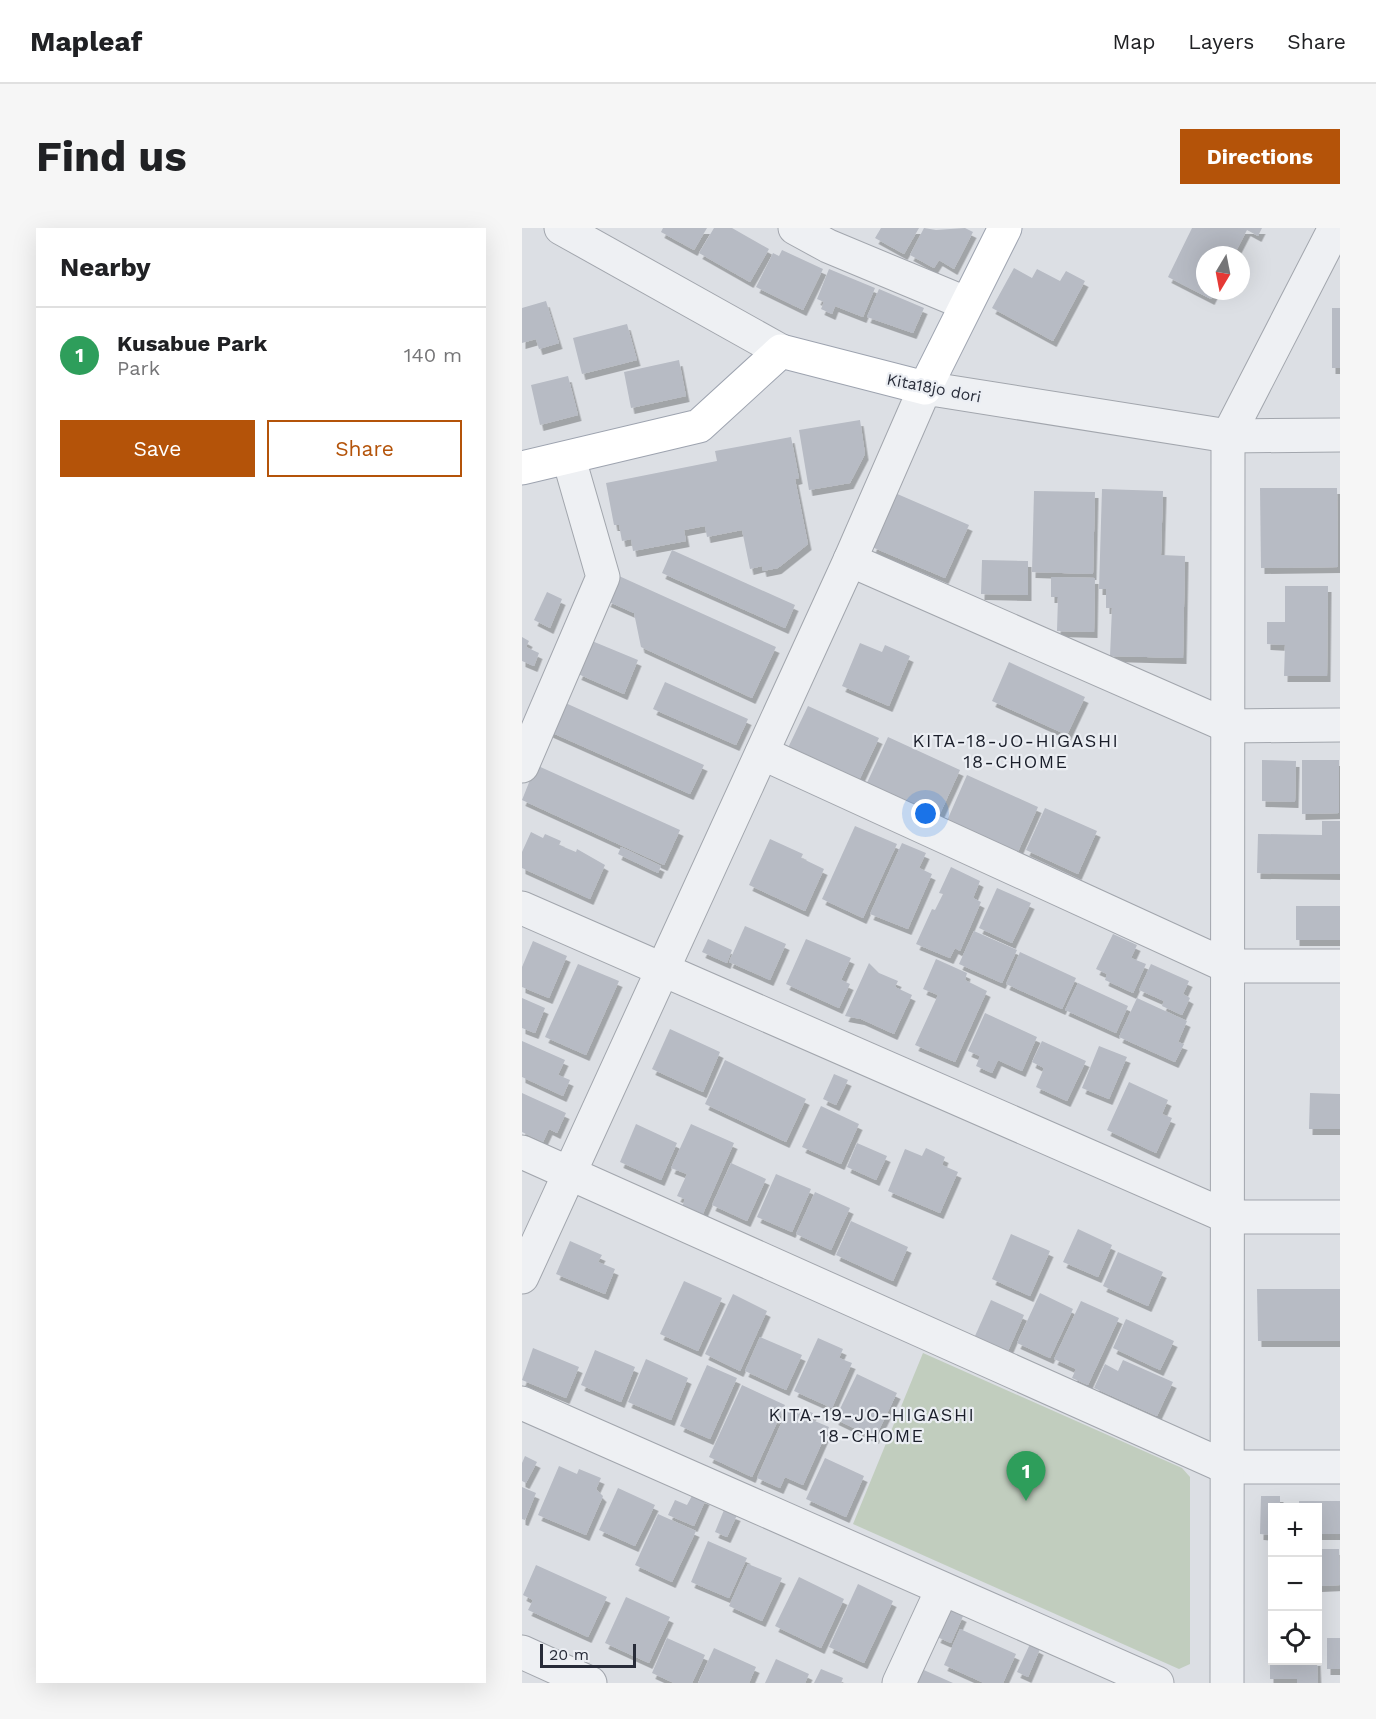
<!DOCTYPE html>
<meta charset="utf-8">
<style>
:root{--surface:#fff;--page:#f6f6f6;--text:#202124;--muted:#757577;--line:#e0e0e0;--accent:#b45309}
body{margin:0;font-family:"Work Sans",sans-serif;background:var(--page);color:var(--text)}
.controls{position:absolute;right:18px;bottom:18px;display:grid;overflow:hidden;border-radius:0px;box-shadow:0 6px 24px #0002}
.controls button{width:54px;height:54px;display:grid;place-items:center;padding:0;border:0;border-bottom:2px solid var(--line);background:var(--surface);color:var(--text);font:30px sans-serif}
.compass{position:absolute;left:674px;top:18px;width:54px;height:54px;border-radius:50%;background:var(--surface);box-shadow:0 6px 24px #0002;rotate:190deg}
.scale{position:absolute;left:18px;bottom:15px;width:96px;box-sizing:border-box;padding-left:6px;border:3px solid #282c39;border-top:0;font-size:16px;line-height:21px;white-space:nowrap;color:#282c39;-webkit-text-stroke:4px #ebeef3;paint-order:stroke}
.you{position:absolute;left:404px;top:586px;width:21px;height:21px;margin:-15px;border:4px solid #fff;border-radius:50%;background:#1a73e8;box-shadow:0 0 0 9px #1a73e833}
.badge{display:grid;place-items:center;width:39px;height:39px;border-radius:50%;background:var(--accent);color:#fff;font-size:20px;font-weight:700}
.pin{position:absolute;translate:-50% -50px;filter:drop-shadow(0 2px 3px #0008)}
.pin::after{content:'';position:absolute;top:32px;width:21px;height:18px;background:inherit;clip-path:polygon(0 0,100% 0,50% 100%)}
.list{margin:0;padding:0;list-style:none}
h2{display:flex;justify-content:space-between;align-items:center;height:78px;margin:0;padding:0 24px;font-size:26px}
h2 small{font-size:20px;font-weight:400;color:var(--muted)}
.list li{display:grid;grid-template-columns:39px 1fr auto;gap:18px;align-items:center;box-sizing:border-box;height:96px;padding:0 24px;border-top:2px solid var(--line)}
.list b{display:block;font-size:22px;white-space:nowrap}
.list p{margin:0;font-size:20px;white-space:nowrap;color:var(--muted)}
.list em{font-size:20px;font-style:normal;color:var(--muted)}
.actions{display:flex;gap:12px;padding:18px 24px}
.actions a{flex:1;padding:14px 0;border:2px solid var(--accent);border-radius:0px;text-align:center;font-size:21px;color:var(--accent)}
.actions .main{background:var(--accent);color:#fff}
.icon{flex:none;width:33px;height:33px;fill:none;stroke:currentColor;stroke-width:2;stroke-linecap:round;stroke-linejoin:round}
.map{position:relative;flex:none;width:818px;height:1455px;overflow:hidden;border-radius:0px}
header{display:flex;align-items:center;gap:36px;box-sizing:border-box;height:84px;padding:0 30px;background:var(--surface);border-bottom:2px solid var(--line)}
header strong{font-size:28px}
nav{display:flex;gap:33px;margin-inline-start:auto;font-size:21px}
.intro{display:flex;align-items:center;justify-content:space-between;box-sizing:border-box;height:144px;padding:0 36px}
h1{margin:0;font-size:42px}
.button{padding:15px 27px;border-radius:0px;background:var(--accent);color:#fff;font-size:21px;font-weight:700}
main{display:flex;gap:36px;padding:0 36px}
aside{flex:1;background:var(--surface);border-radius:0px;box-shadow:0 6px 24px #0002}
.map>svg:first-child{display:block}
</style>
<header>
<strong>Mapleaf</strong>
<nav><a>Map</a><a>Layers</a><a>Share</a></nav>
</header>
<div class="intro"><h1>Find us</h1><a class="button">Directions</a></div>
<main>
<aside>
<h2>Nearby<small></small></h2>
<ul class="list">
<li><span class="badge" style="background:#2e9e5b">1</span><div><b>Kusabue Park</b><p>Park</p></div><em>140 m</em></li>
</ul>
<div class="actions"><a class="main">Save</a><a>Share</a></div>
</aside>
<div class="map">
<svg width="818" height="1455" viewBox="0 0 818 1455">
<defs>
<filter id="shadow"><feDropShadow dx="3.5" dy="6" stdDeviation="0" flood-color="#0004"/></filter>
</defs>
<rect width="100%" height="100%" fill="#dcdfe4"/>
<!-- green -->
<path fill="#c1cdbe" d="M401 1125 660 1240 668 1249V1436L657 1441 331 1296Z"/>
<!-- building -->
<g fill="#b7bbc4" filter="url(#shadow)">
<path d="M141 0H185L172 22 139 4Z"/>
<path d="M192 0H210L247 21 228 54 177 25Z"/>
<path d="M359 0H397L382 26 353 10Z"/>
<path d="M402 0 414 2 443 0 451 4 432 41 417 32 412 40 388 27Z"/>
<path d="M670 0H740L736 8 725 2 712 27H683V63H693L689 71 646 49Z"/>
<path d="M260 22 301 41 281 82 234 59 251 25 257 28Z"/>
<path d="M492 40 510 50 515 41 538 53 544 43 563 53 531 113 470 80Z"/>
<path d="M307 41 353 60 341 89 313 78 310 86 299 81 302 74 295 71Z"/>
<path d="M357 61 402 80 391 105 345 89Z"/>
<path d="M24 73 37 115 17 121 14 111 0 115V80Z"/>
<rect x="810" y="80" width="8" height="60"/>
<path d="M105 96 115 132 60 146 51 110Z"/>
<path d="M157 132 164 168 109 180 102 144Z"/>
<path d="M46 148 56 187 18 197 9 157Z"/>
<path d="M338 192 343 226 328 255 287 262 277 202Z"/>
<path d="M269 209 277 250 273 251 286 316 256 340 241 343 240 338 228 341 220 302 185 309 183 298 162 302 164 313 111 323 109 311 100 313 97 297H92L84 255 195 233 193 223Z"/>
<path d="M738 260H815L816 339 739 340Z"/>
<path d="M580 261 641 263 639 327 663 328 661 430 588 428 590 380H584V361H577Z"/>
<path d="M512 263 573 264 571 346 510 344Z"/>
<path d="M373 265 447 297 423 350 350 319Z"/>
<path d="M150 322 273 377 263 400 140 345Z"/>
<path d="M460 332 506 333V367L459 366Z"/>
<path d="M97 348 254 419 230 470 119 419 112 385 85 373Z"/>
<path d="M529 349 573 350 572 404 535 403 536 369H529Z"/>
<path d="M763 358H806L805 448H762L763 417 745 416V394H763Z"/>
<path d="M25 364 40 371 28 400 12 392Z"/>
<path d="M0 409 7 413 4 419 17 425 12 438 0 433Z"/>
<path d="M70 413 116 432 102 466 56 446Z"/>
<path d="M338 415 360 424 363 417 388 428 367 478 320 458Z"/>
<path d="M487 434 563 469 545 507 470 473Z"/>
<path d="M143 454 226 491 214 517 131 481Z"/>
<path d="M39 473 182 537 168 566 26 503Z"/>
<path d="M286 478 357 510 334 559 263 526Z"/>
<path d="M366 509 438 542 416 590 344 557Z"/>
<path d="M740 532 774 533 773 574 740 573Z"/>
<path d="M780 532H817V585L780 586Z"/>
<path d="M14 537 158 602 142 637 0 572Z"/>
<path d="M445 547 516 579 495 626 424 595Z"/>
<path d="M523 580 575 603 556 646 504 622Z"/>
<path d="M800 593H818V646L735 645 736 606 800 607Z"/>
<path d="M333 598 375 616 341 690 300 671Z"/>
<path d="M9 604 21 610 23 606 39 613 37 617 54 624 55 621 83 637 68 671 0 640V624Z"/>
<path d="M248 611 281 626 279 630 302 641 283 683 227 657Z"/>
<path d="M380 615 404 625 397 640 410 646 386 701 348 686Z"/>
<path d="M99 619 139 638 136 645 96 626Z"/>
<path d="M429 639 458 653 451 670 459 674 438 723 433 720 428 730 394 716 410 681 413 682 421 666 417 665Z"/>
<path d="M475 660 509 675 490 715 457 700Z"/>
<rect x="774" y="678" width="44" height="34"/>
<path d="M223 698 264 716 248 752 207 734Z"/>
<path d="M452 703 495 722 480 755 437 736Z"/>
<path d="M591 706 615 717 609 730 624 736 611 765 583 752 585 746 574 741Z"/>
<path d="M186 711 210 722 205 735 180 724Z"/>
<path d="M284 711 329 730 319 752 328 756 317 780 264 756Z"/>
<path d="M11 713 45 728 27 770 0 759V739Z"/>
<path d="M498 724 554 750 540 781 484 756Z"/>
<path d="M414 731 445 745 443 752 465 763 433 834 393 817 416 767 401 761Z"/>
<path d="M347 735 357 745 376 753 373 759 390 767 372 806 339 791 323 788Z"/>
<path d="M56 736 97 753 64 827 23 809Z"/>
<path d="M629 736 667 753 661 766 668 770 660 787 640 778 642 773 617 762Z"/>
<path d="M556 755 606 778 594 805 543 782Z"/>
<path d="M0 770 23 780 13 805 0 800Z"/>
<path d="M615 770 665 793 656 814 662 816 653 834 597 809Z"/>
<path d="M463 785 515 809 500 843 476 832 470 845 454 838 458 828 446 823Z"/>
<path d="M148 801 198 824 181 864 130 841Z"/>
<path d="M0 813 43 832 36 847 48 852 41 868 0 849Z"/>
<path d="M520 813 564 833 545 873 514 859 522 840 510 834Z"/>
<path d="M577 818 605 829 587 871 560 860Z"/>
<path d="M203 832 284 871 264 914 183 876Z"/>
<path d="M312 846 326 852 314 877 301 871Z"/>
<path d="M607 854 646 872 640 886 650 890 634 925 585 902Z"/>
<path d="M0 865 44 885 35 905 27 901 21 914 0 904Z"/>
<path d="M788 865 818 866V901H787Z"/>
<path d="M299 878 337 896 319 936 280 919Z"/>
<path d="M114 896 155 915 139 952 98 934Z"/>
<path d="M169 896 212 915 180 988 160 979 163 971 155 968 165 946 149 940Z"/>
<path d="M335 915 365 928 354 952 325 939Z"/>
<path d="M404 920 423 929 420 937 436 944 418 985 366 963 383 921 400 928Z"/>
<path d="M209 935 244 951 225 993 190 977Z"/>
<path d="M254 946 289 961 270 1004 235 989Z"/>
<path d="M293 964 328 980 309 1022 274 1006Z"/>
<path d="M329 993 386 1019 371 1053 314 1027Z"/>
<path d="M556 1001 590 1017 576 1049 541 1034Z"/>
<path d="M489 1006 528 1023 508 1068 470 1051Z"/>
<path d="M48 1013 80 1027 76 1034 93 1041 83 1066 34 1046Z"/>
<path d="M596 1024 641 1044 626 1078 581 1058Z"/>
<path d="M162 1053 200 1070 176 1123 138 1106Z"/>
<path d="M735 1061H818V1113H736Z"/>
<path d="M518 1065 551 1081 528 1130 495 1115Z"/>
<path d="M211 1066 245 1083 218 1143 183 1126Z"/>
<path d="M469 1072 502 1087 486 1123 453 1108Z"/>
<path d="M559 1073 597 1090 566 1157 550 1150 554 1141 532 1131Z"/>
<path d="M604 1091 652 1113 638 1142 591 1120Z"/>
<path d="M238 1109 280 1127 264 1162 223 1143Z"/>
<path d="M296 1110 321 1121 317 1130 330 1135 310 1180 272 1163Z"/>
<path d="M11 1120 57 1139 44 1170 0 1152Z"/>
<path d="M73 1122 113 1139 99 1174 59 1157Z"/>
<path d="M124 1131 166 1150 149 1192 106 1174Z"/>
<path d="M601 1132 651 1154 635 1188 572 1160 583 1136 596 1143Z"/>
<path d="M185 1137 215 1150 188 1211 158 1198Z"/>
<path d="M335 1146 375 1165 353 1210 313 1191Z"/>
<path d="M220 1157 263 1177 230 1249 187 1229Z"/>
<path d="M266 1180 277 1186 280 1181 291 1185 288 1191 307 1199 281 1257 263 1249 258 1260 235 1250Z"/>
<path d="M3 1228 15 1234 4 1255 0 1253V1235Z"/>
<path d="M303 1230 342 1248 324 1289 284 1271Z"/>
<path d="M37 1238 55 1246 57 1241 79 1250 74 1261 81 1268 64 1307 16 1287Z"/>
<path d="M0 1259 14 1265 3 1292 0 1291Z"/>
<path d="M96 1260 133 1277 113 1318 77 1302Z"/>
<path d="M171 1266 184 1271 172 1298 146 1287 153 1272 165 1277Z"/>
<path d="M739 1268H758V1280H750V1307L738 1306Z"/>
<path d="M777 1273H818V1306H796V1280H777Z"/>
<path d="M202 1282 215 1287 205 1309 193 1304Z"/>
<path d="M136 1286 174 1303 150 1354 113 1337Z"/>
<path d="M186 1313 225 1330 207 1370 169 1354Z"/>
<path d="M799 1321H817L818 1357 796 1358V1332H799Z"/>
<path d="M226 1336 260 1350 240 1393 207 1378Z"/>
<path d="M14 1337 85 1369 66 1409 6 1382 11 1372 1 1367Z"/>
<path d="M277 1349 322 1371 299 1420 253 1398Z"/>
<path d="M336 1356 371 1373 342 1435 307 1419Z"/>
<path d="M104 1369 148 1389 127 1435 83 1415Z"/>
<path d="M427 1381 441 1388 429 1415 415 1409Z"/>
<path d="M438 1401 494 1426 481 1455H462L422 1437Z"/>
<path d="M145 1410 183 1427 170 1455H152L130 1445Z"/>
<rect x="805" y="1410" width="13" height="31"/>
<path d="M748 1415H750V1432H795L796 1455H775V1451H748Z"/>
<path d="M508 1416 518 1421 506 1449 495 1444Z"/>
<path d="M192 1420 234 1439 227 1455H176Z"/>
<path d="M254 1431 287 1446 283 1455H243Z"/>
<path d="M395 1439 431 1455H388Z"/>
<path d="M299 1441 321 1450 319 1455H292Z"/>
</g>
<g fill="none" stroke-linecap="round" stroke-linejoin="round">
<defs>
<g id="minor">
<path d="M39 0 259 123"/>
<path d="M273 0 306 18 443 75"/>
<path d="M328 332 706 498 818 497"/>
<path d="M240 525 705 738H818"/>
<path d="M0 538 81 349 47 231"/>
<path d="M0 680 706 989H818"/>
<path d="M0 924 704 1239H818"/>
<path d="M0 1049 328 332 403 160 706 208 818 207"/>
<path d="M0 1175 635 1455"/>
<path d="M0 1424 68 1455"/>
<path d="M377 1455 420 1362"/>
<path d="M705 1455 706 208 813 0"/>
</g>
<path id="major" d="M0 240 177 198 259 123 403 160 483 0"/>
</defs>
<!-- minor casing -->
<use href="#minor" stroke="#a2a6ad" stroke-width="35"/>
<!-- major casing -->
<use href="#major" stroke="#9da3af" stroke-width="35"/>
<!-- minor -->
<use href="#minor" stroke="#eef0f3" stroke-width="33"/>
<!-- major -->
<use href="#major" stroke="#fff" stroke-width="33"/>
</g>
<g text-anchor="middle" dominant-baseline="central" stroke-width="4.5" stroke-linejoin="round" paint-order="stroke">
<!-- street labels -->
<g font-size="16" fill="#282c39" stroke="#ebeef3">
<text transform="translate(412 160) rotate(11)">Kita18jo dori</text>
</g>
<!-- neighbourhood labels -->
<g font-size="18" letter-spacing="1.5" fill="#1a1e2a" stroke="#ebeef3">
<text x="494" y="512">KITA-18-JO-HIGASHI<tspan x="494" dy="21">18-CHOME</tspan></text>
<text x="350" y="1186">KITA-19-JO-HIGASHI<tspan x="350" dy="21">18-CHOME</tspan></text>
</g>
</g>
</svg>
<div class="controls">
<button>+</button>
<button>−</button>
<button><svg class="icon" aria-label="locate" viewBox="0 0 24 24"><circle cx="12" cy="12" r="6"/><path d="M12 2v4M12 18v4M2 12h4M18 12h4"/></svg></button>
</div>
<svg class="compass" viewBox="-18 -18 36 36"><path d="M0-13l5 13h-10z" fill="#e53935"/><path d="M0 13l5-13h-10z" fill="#757577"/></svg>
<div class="scale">20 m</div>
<div class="you"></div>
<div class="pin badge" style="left:504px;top:1273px;background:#2e9e5b">1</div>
</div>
</main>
